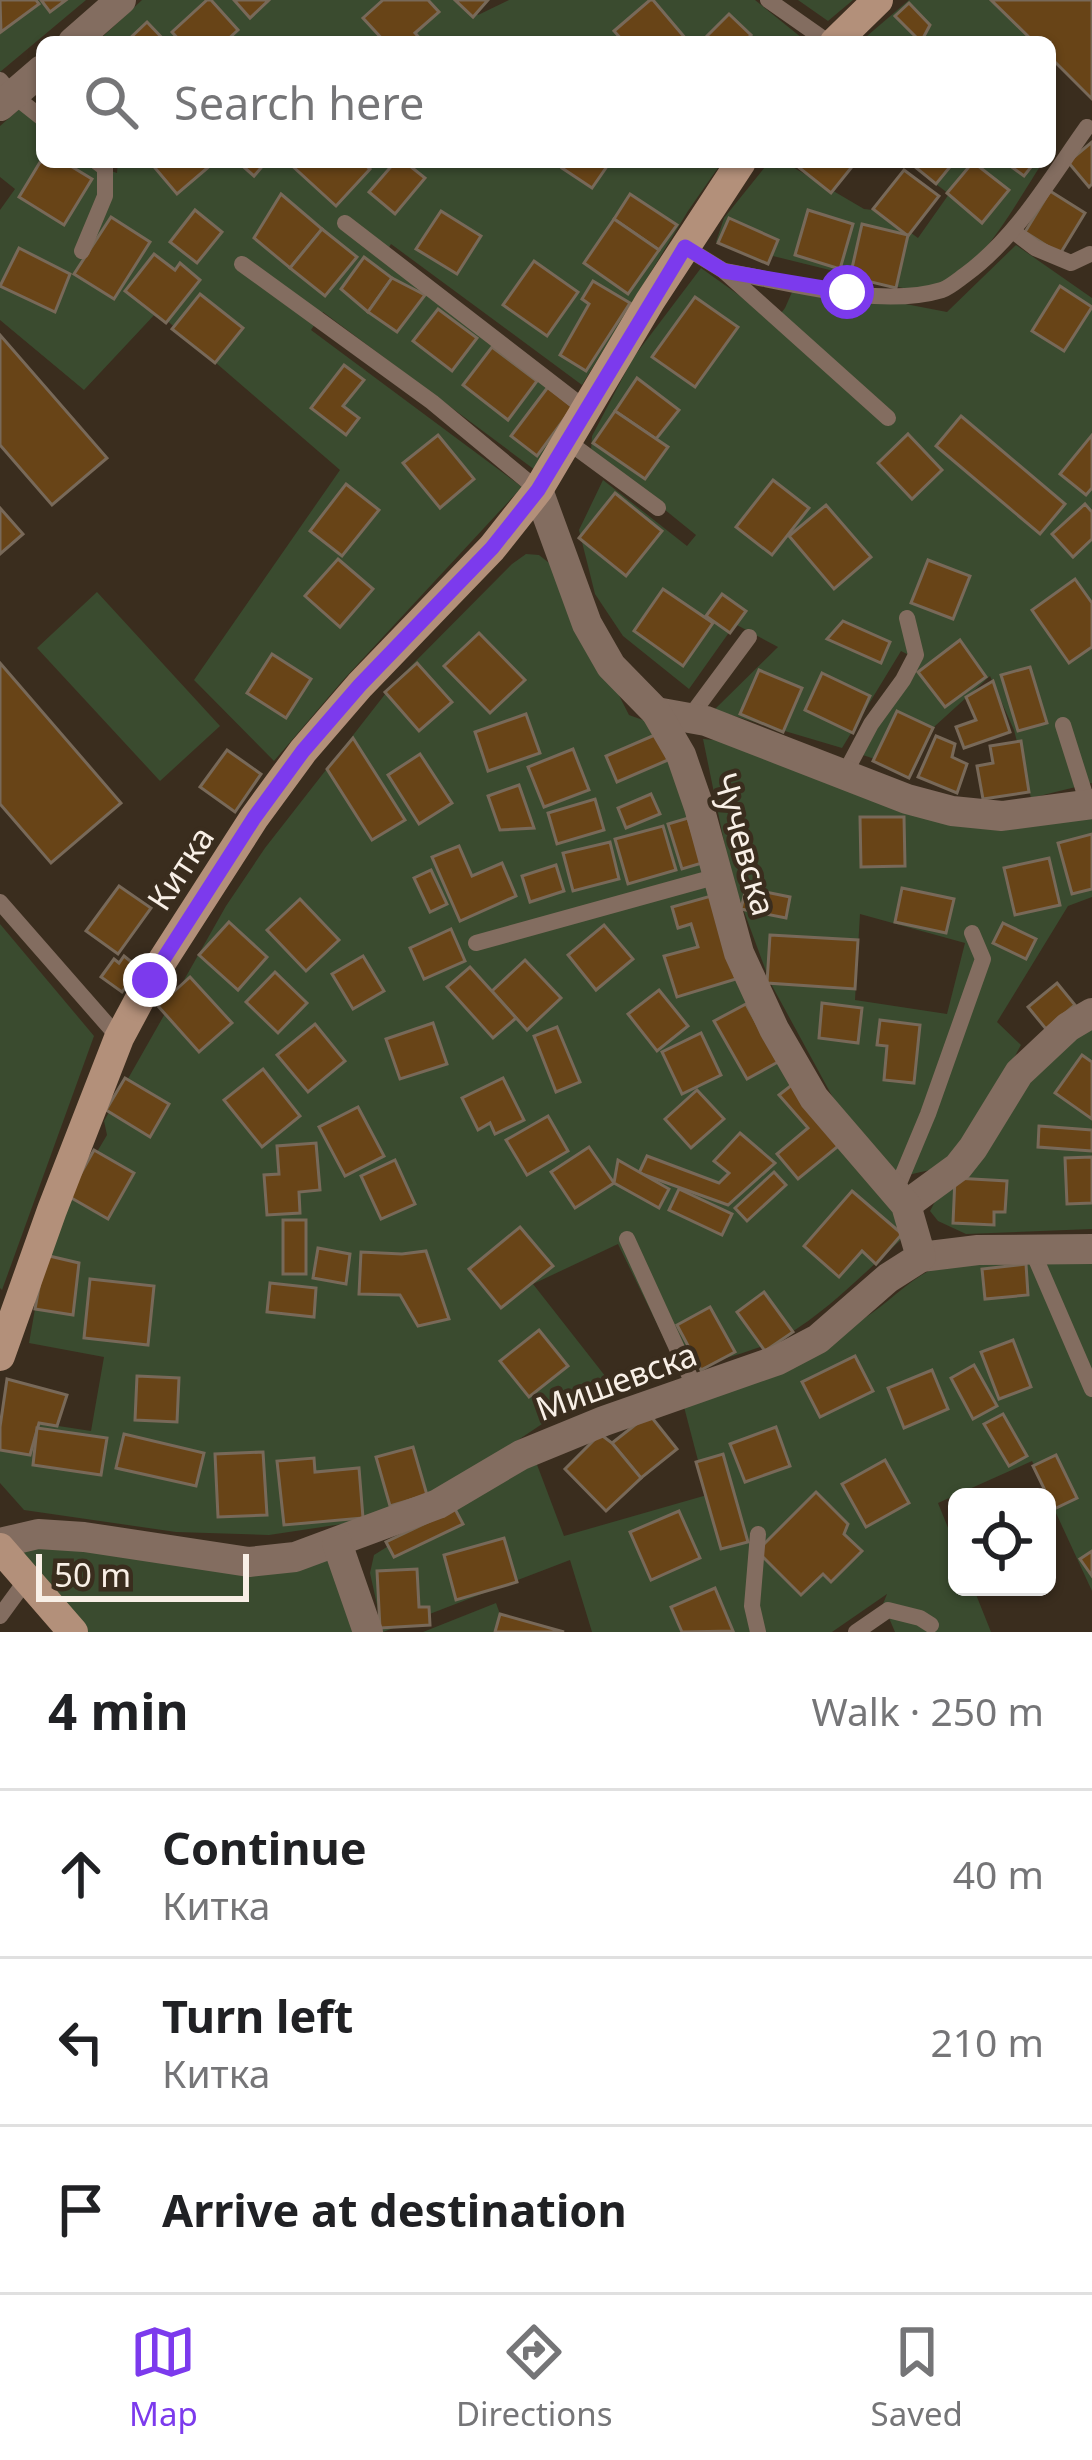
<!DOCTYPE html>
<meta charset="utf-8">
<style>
:root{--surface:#fff;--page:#f6f6f6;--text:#202124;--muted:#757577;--line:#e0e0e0;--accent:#7c3aed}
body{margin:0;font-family:"Noto Sans",sans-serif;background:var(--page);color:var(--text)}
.controls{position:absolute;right:36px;bottom:36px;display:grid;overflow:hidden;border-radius:18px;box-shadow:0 3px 9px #0004}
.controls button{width:108px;height:108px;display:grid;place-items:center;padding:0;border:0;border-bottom:3px solid var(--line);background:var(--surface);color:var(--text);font:60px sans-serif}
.scale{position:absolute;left:36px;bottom:30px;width:213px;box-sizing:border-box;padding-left:12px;border:6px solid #f8efe6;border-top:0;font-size:33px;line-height:42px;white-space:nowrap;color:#f8efe6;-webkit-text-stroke:9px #3a2d1e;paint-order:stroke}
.stop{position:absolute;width:36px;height:36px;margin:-27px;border:9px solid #7c3aed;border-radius:50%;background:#fff}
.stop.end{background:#7c3aed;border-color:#fff;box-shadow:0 3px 12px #0008}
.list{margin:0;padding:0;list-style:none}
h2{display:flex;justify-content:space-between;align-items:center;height:156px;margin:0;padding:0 48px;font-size:51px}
h2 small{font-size:39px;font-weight:400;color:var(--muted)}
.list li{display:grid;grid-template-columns:78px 1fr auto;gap:36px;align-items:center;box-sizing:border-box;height:168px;padding:0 48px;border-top:3px solid var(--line)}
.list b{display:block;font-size:45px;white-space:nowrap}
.list p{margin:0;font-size:39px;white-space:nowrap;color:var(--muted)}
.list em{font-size:39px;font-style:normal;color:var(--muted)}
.icon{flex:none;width:66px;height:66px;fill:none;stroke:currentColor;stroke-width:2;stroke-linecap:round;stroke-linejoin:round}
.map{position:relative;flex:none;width:1092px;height:1632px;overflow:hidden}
.search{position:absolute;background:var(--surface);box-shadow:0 3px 9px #0004;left:36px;right:36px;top:36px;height:132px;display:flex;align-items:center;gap:30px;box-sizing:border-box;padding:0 42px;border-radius:18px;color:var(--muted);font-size:45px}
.sheet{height:660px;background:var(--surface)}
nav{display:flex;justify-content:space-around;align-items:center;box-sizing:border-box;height:168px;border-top:3px solid var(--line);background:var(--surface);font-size:33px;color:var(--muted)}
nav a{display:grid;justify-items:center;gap:6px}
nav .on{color:var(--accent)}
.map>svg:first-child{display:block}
</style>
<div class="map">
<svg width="1092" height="1632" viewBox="0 0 1092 1632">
<rect width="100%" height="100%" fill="#3a2d1e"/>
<!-- green -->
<g fill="#3a4b2f" fill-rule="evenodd">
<path d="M0 0H86L0 72Z"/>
<path d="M142 0H478L470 7 478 15 509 0H755L807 42H97Z"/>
<path d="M798 0H853L828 21Z"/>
<path d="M909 0H995L1038 42H860Z"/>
<path d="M24 105 42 118V162H97L99 167 117 173 118 162H722L688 211 582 385 391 244 382 260 576 399 535 470 323 312 311 330 522 487 344 679 274 761 194 680 340 470 157 312 84 390 0 320V210L15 189 0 177V126Z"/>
<path d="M769 162H784L864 209 881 211 918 238 949 194 907 162H1043C1020 196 976 280 935 289 927 291 915 289 907 289L716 242 724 218Z"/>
<path d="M1016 245 1092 298V783L1031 798 1014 730 990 676 935 726 913 772 854 752 915 658 901 651 842 748 714 710 778 647 735 624 689 689 623 636 595 594 579 530 603 480 687 546 696 535 591 450 592 436 633 358 701 268 775 321 785 308 796 283 947 312Z"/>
<path d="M526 554 539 555 553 566 629 715 654 724 742 959 905 1214 903 1238C866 1271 830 1309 787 1335 765 1348 705 1365 679 1369L618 1244 533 1284 620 1395 548 1420 452 1484 382 1518 269 1535 176 1532 24 1510 0 1483V1450L39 1423 91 1431 104 1357 29 1343 35 1309 73 1315 79 1263 45 1255 72 1194 107 1135 104 1121 226 906 265 848 393 684 512 564Z"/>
<path d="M97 592 220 726 160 781 37 648Z"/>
<path d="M703 739 757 744 975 818 1092 806V897L1068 906 997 1022 1021 1045 995 1092 943 1167 899 1177 837 1105 770 982 731 876ZM860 914 965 943 947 1014 855 1000Z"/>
<path d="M0 924 94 1036 2 1290 0 1288Z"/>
<path d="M1092 1017V1229L966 1234 938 1221 930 1211 938 1196 1041 1054Z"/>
<path d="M1092 1253V1591L1032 1461 938 1503 957 1550V1587H973L991 1632H895L883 1604 887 1594 832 1632H592L570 1560 383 1632 370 1573 374 1555 454 1505 536 1462 564 1536 707 1495 683 1403C745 1378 806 1354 863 1319 890 1302 911 1277 941 1265Z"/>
<path d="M337 1543 368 1632H73L0 1548 182 1551Z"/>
<path d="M496 1603 500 1614 495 1632H423Z"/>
</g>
<!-- building -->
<g fill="#684417" stroke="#786959" stroke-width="3">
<path d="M0 0H36L39 4 1 32Z"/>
<path d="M41 0H66L50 12Z"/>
<path d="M207 0H211L238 30 225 42H181L172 32Z"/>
<path d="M234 0H269L250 18Z"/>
<path d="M383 0H428L439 12 415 33 423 42H385L363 18Z"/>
<path d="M455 0H488L473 17Z"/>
<path d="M650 0H653L686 39 683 42H624L614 31Z"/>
<path d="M991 0H1092V99L1050 57V42H1034Z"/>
<path d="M909 3 930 25 921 42 895 16Z"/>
<path d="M729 14 751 35 744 42H701Z"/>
<path d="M147 22 166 42H126Z"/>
<path d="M1092 142V184L1089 187 1068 162Z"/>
<path d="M42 159V162H64L92 179 64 225 19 197Z"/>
<path d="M150 162H211L212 164 177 194Z"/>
<path d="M238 162H266L254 176Z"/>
<path d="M288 162H362L370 169 336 206Z"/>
<path d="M395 162H405L425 178 395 214 369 192Z"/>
<path d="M566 162H610L592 188 562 168Z"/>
<path d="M792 162H854L855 163 831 193Z"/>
<path d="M909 162H954L936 184Z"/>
<path d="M973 162 1009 190 982 223 947 193Z"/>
<path d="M1005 162H1035L1024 176Z"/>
<path d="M904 170 939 196 908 236 873 209Z"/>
<path d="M1050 191 1085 213 1060 254 1025 232Z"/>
<path d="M281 194 322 229 290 268 254 238Z"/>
<path d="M630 194 677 225 659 250 614 219Z"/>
<path d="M195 210 222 232 197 263 170 242Z"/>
<path d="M808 210 853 224 840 269 795 255Z"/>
<path d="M441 211 481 236 457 274 416 249Z"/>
<path d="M111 217 150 242 114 299 74 274Z"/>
<path d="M729 218 778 240 768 264 718 243Z"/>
<path d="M614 219 659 250 628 294 584 263Z"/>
<path d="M862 224 908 235 896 288 850 277Z"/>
<path d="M322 229 357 257 325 296 290 268Z"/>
<path d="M19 248 70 274 55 312 0 286Z"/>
<path d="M154 254 175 270 180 263 200 280 166 323 125 291Z"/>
<path d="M364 257 392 278 368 312 341 289Z"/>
<path d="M534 261 578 292 547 336 503 305Z"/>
<path d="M392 278 425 295 397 332 368 312Z"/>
<path d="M593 281 630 303 586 371 560 355 589 304 582 299Z"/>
<path d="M1060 286 1092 307 1064 351 1032 331Z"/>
<path d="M200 294 243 328 215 363 172 329Z"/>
<path d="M695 297 738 327 695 387 652 357Z"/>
<path d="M438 309 477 338 452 371 413 341Z"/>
<path d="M0 335 107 458 52 505 0 445Z"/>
<path d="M492 347 537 381 508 420 463 385Z"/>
<path d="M344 365 364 380 343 406 359 418 346 435 311 408Z"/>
<path d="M637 378 679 410 656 439 615 411Z"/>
<path d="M548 387 573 407 537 456 511 436Z"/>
<path d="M615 411 668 447 645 479 593 443Z"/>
<path d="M961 416 1065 504 1040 534 936 446Z"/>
<path d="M908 434 942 470 912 499 878 463Z"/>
<path d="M438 435 474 479 440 508 403 463Z"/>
<path d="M1092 435V488L1086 495 1060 474Z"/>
<path d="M773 480 809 508 772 555 736 527Z"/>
<path d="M346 484 379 510 342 556 310 531Z"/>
<path d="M615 493 662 531 626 576 579 538Z"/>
<path d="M1085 504 1092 512V539L1073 557 1052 534Z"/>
<path d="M826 505 871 557 834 589 789 536Z"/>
<path d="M0 508 23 534 0 554Z"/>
<path d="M338 559 373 589 340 627 305 596Z"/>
<path d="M928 560 970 576 953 619 911 603Z"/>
<path d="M1075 579 1092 603V647L1069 663 1032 610Z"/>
<path d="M663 589 713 623 683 666 634 631Z"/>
<path d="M722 594 746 611 730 633 706 616Z"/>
<path d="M843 621 890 642 881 663 827 639Z"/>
<path d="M479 633 525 680 490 713 444 666Z"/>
<path d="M960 640 986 677 945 707 918 672Z"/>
<path d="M272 654 311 679 286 718 247 693Z"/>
<path d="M0 663 121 803 51 863 0 804Z"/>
<path d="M417 663 452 702 419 731 385 692Z"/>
<path d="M1030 667 1047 723 1018 731 1001 675Z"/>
<path d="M759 670 802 688 783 732 740 714Z"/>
<path d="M822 673 870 696 853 733 805 710Z"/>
<path d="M993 681 1010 732 964 748 956 727 976 720 966 697Z"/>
<path d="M897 711 933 728 909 778 873 761Z"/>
<path d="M526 714 540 753 488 771 475 732Z"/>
<path d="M657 734 668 760 617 782 606 756Z"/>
<path d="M936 736 955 744 952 757 967 764 957 793 918 777Z"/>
<path d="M353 738 405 820 372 840 327 769Z"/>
<path d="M1021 741 1029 792 983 799 977 766 993 763 990 746Z"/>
<path d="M573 749 589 790 544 807 528 767Z"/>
<path d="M227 750 261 774 235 812 200 787Z"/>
<path d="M420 754 452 803 419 824 388 775Z"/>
<path d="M519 785 534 828 500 830 488 796Z"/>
<path d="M651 794 660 814 626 828 618 808Z"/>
<path d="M595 799 604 830 557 844 548 813Z"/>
<path d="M860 817H904L905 866 861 867Z"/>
<path d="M688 818 702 863 682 869 668 824Z"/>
<path d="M663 826 676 870 628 884 615 839Z"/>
<path d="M1092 834V889L1072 894 1058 843Z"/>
<path d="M610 842 619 879 573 891 563 853Z"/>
<path d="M459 846 472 876 502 863 516 896 460 921 432 857Z"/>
<path d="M1049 858 1060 905 1015 915 1004 868Z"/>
<path d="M556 865 564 891 530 902 522 876Z"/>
<path d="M431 870 447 904 430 912 414 878Z"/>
<path d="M119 886 151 908 118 954 86 931Z"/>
<path d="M746 888 790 897 786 918 741 909Z"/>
<path d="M902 888 954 899 946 933 895 922Z"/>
<path d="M711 896 736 979 677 997 664 956 698 947 691 924 678 928 672 907Z"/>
<path d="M300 899 339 940 306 971 267 930Z"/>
<path d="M229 922 267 957 238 990 199 955Z"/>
<path d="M1003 923 1036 939 1026 959 993 943Z"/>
<path d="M604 925 633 959 596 990 568 955Z"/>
<path d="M451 929 465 961 424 979 410 948Z"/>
<path d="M770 935 858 940 855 989 767 983Z"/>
<path d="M124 956 139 968 122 992 101 977 114 959 119 963Z"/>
<path d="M363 956 384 991 353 1009 332 974Z"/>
<path d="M525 960 561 998 527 1030 492 991Z"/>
<path d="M470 967 516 1018 493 1038 447 987Z"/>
<path d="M275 972 307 1003 278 1033 246 1002Z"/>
<path d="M190 977 232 1023 199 1052 158 1006Z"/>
<path d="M1057 983 1075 1005 1046 1029 1028 1007Z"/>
<path d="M659 990 688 1026 657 1051 628 1014Z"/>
<path d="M822 1003 862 1008 858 1043 819 1038Z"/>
<path d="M746 1004 778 1062 747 1079 714 1021Z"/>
<path d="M880 1020 920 1025 914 1083 884 1080 887 1046 877 1045Z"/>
<path d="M433 1023 447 1064 400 1079 386 1039Z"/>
<path d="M315 1024 345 1061 308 1092 277 1055Z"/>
<path d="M557 1027 580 1082 556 1092 534 1036Z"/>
<path d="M701 1033 721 1075 682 1094 662 1052Z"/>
<path d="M1082 1055 1092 1062V1119L1055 1093Z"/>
<path d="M263 1069 300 1116 262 1147 224 1100Z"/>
<path d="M125 1078 169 1104 150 1137 106 1110Z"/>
<path d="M503 1078 524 1120 495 1134 490 1123 478 1130 462 1098Z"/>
<path d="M793 1084 842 1143 798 1179 777 1154 808 1128 779 1095Z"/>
<path d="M697 1090 724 1119 691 1148 665 1119Z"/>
<path d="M358 1107 384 1156 345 1176 319 1127Z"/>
<path d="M548 1116 568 1151 527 1175 506 1140Z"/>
<path d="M1039 1126 1092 1130V1151L1038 1147Z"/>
<path d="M740 1133 775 1163 728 1205 639 1173 647 1156 719 1183 729 1173 714 1161Z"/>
<path d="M316 1143 320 1190 299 1192 300 1213 267 1215 264 1175 279 1174 277 1146Z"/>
<path d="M589 1147 614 1183 575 1208 551 1172Z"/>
<path d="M94 1150 134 1173 108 1219 68 1196Z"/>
<path d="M1092 1157V1203L1067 1204 1065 1158Z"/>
<path d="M395 1160 415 1204 381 1219 361 1176Z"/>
<path d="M618 1160 669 1189 659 1208 614 1183Z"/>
<path d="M774 1172 786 1185 747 1221 735 1208Z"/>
<path d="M955 1178 1007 1181 1005 1212H994V1225L953 1223Z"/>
<path d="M679 1189 732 1214 722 1235 669 1210Z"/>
<path d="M852 1191 902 1234 876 1264 862 1251 839 1277 804 1246Z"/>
<rect x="283" y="1220" width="23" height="54"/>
<path d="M520 1227 553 1266 501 1308 469 1269Z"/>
<path d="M318 1248 350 1254 346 1284 313 1278Z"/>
<path d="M426 1251 449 1319 418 1326 400 1295 359 1294 361 1252 402 1254Z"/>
<path d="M45 1255 79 1263 73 1315 35 1309Z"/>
<path d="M1026 1264 1028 1295 985 1299 982 1269Z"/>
<path d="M90 1279 154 1286 148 1345 84 1338Z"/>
<path d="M270 1283 316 1288 314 1317 267 1312Z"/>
<path d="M764 1292 793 1332 765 1351 737 1312Z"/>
<path d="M710 1307 735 1352 701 1370 677 1325Z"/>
<path d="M539 1330 568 1366 529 1397 500 1361Z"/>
<path d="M1013 1340 1031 1387 999 1399 981 1352Z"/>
<path d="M855 1356 873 1391 820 1417 802 1382Z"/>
<path d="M974 1365 997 1406 973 1419 951 1378Z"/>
<path d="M932 1370 948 1409 904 1428 888 1388Z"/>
<path d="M137 1376 179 1378 177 1422 135 1420Z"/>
<path d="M7 1379 67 1395 57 1426 39 1423 30 1455 0 1450V1427Z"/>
<path d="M649 1414 677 1449 641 1478 612 1443Z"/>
<path d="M1003 1414 1027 1456 1009 1466 984 1424Z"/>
<path d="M776 1427 790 1466 745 1482 730 1444Z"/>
<path d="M37 1428 107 1438 101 1475 33 1465Z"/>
<path d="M124 1434 204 1453 196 1486 116 1468Z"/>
<path d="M600 1434 612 1443 641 1478 606 1511 565 1469Z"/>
<path d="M413 1447 427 1495 390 1506 376 1457Z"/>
<path d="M263 1452 267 1515 218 1517 215 1454Z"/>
<path d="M723 1454 748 1542 721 1549 696 1462Z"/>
<path d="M1056 1455 1077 1498 1054 1509 1033 1466Z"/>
<path d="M314 1458 315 1472 359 1468 363 1518 284 1525 277 1461Z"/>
<path d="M885 1460 909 1503 866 1527 842 1484Z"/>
<path d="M816 1492 848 1524 844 1534 862 1551 831 1582 823 1574 801 1595 757 1551Z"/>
<path d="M455 1509 463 1524 394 1557 386 1542Z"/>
<path d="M679 1511 700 1558 651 1580 630 1532Z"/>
<path d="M504 1538 517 1582 456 1600 444 1555Z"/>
<path d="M1092 1551V1576L1080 1559Z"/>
<path d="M417 1569 419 1607H429L430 1625 380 1628 377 1571Z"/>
<path d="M715 1588 733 1631 682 1632 671 1607Z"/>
<path d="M500 1614 564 1632H495Z"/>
</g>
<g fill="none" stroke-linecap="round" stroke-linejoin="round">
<!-- lane -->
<g stroke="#836d60" stroke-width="16">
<path d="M768 0 828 42"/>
<path d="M0 80 13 95 42 118"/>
<path d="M345 223 586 409"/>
<path d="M1013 231 1035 248 1071 263 1090 254"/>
<path d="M685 247 724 271 888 418"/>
<path d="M82 251 105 196V168L97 162"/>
<path d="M242 264 432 402 538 490"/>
<path d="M724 271C788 282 879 309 942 290 950 287 958 280 965 275 1017 237 1050 179 1087 127"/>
<path d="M567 441 658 508"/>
<path d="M689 718 749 637"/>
<path d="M1063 725 1088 804"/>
<path d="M844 775 871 724 903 680 916 655 907 618"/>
<path d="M0 902 119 1038"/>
<path d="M476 943 718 876"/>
<path d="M895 1193 928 1114 983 959 972 933"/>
<path d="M627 1239 696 1390"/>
<path d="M1032 1250 1092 1389"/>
<path d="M758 1534 752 1606 758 1632"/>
<path d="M0 1616 27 1579"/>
<path d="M856 1632 888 1610 920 1618 931 1625"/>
</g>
<!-- street -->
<g stroke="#836d60" stroke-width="30">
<path d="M73 42 121 0"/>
<path d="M0 106 42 70"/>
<path d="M656 712 706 721 907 799 952 811 1002 816 1092 804"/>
<path d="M906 1205 958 1167 973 1148 1019 1073 1068 1027 1092 1013"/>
<path d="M921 1257 978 1250 1092 1249"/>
<path d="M0 1543 38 1534 84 1537 249 1562 295 1557 438 1504 521 1455 604 1421 778 1360 818 1339 888 1278 921 1257 906 1205 814 1098 774 1029 739 953 699 807 681 755 656 712 611 666 587 624 538 490"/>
<path d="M337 1543 368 1632"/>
</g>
<!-- secondary -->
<g stroke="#b3907a" stroke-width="30">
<path d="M835 42 878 0"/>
<path d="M0 1356 52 1210 119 1038 150 980 254 818 303 751 360 685 492 548 538 490 650 301 741 162"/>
<path d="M0 1548 73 1632"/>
</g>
</g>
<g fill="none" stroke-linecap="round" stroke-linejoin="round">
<!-- route -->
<path stroke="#7c3aed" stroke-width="15" d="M150 980 254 818 303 751 360 685 492 548 538 490 685 247 724 271 847 292"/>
</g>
<g text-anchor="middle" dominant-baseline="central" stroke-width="9" stroke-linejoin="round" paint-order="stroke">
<!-- street labels -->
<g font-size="33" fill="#f8efe6" stroke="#3a2d1e">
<text transform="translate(745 844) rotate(74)">Чучевска</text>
<text transform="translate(180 868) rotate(-57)">Китка</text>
<text transform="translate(616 1381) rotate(-20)">Мишевска</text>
</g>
</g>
</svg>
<div class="controls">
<button><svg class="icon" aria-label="locate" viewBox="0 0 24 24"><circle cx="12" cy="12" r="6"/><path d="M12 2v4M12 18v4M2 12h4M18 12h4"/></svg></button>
</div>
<div class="scale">50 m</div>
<div class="stop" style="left:847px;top:292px"></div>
<div class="stop end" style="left:150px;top:980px"></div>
<div class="search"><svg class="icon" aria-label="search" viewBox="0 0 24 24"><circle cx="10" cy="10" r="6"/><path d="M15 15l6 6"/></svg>Search here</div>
</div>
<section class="sheet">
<h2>4 min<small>Walk · 250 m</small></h2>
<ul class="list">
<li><svg class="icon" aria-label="ahead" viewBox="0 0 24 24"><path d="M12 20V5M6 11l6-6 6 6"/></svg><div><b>Continue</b><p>Китка</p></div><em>40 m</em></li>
<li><svg class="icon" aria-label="left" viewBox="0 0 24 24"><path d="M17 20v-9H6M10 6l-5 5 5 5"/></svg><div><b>Turn left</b><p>Китка</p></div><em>210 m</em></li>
<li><svg class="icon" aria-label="arrive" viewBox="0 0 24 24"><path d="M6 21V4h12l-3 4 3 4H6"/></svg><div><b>Arrive at destination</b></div></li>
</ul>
</section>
<nav>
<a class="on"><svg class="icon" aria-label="map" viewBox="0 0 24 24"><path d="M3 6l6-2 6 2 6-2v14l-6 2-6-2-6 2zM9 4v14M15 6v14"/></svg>Map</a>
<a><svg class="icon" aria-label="directions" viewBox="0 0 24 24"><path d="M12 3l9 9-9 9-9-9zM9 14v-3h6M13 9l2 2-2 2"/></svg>Directions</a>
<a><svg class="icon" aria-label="saved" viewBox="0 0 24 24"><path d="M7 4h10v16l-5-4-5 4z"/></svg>Saved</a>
</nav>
